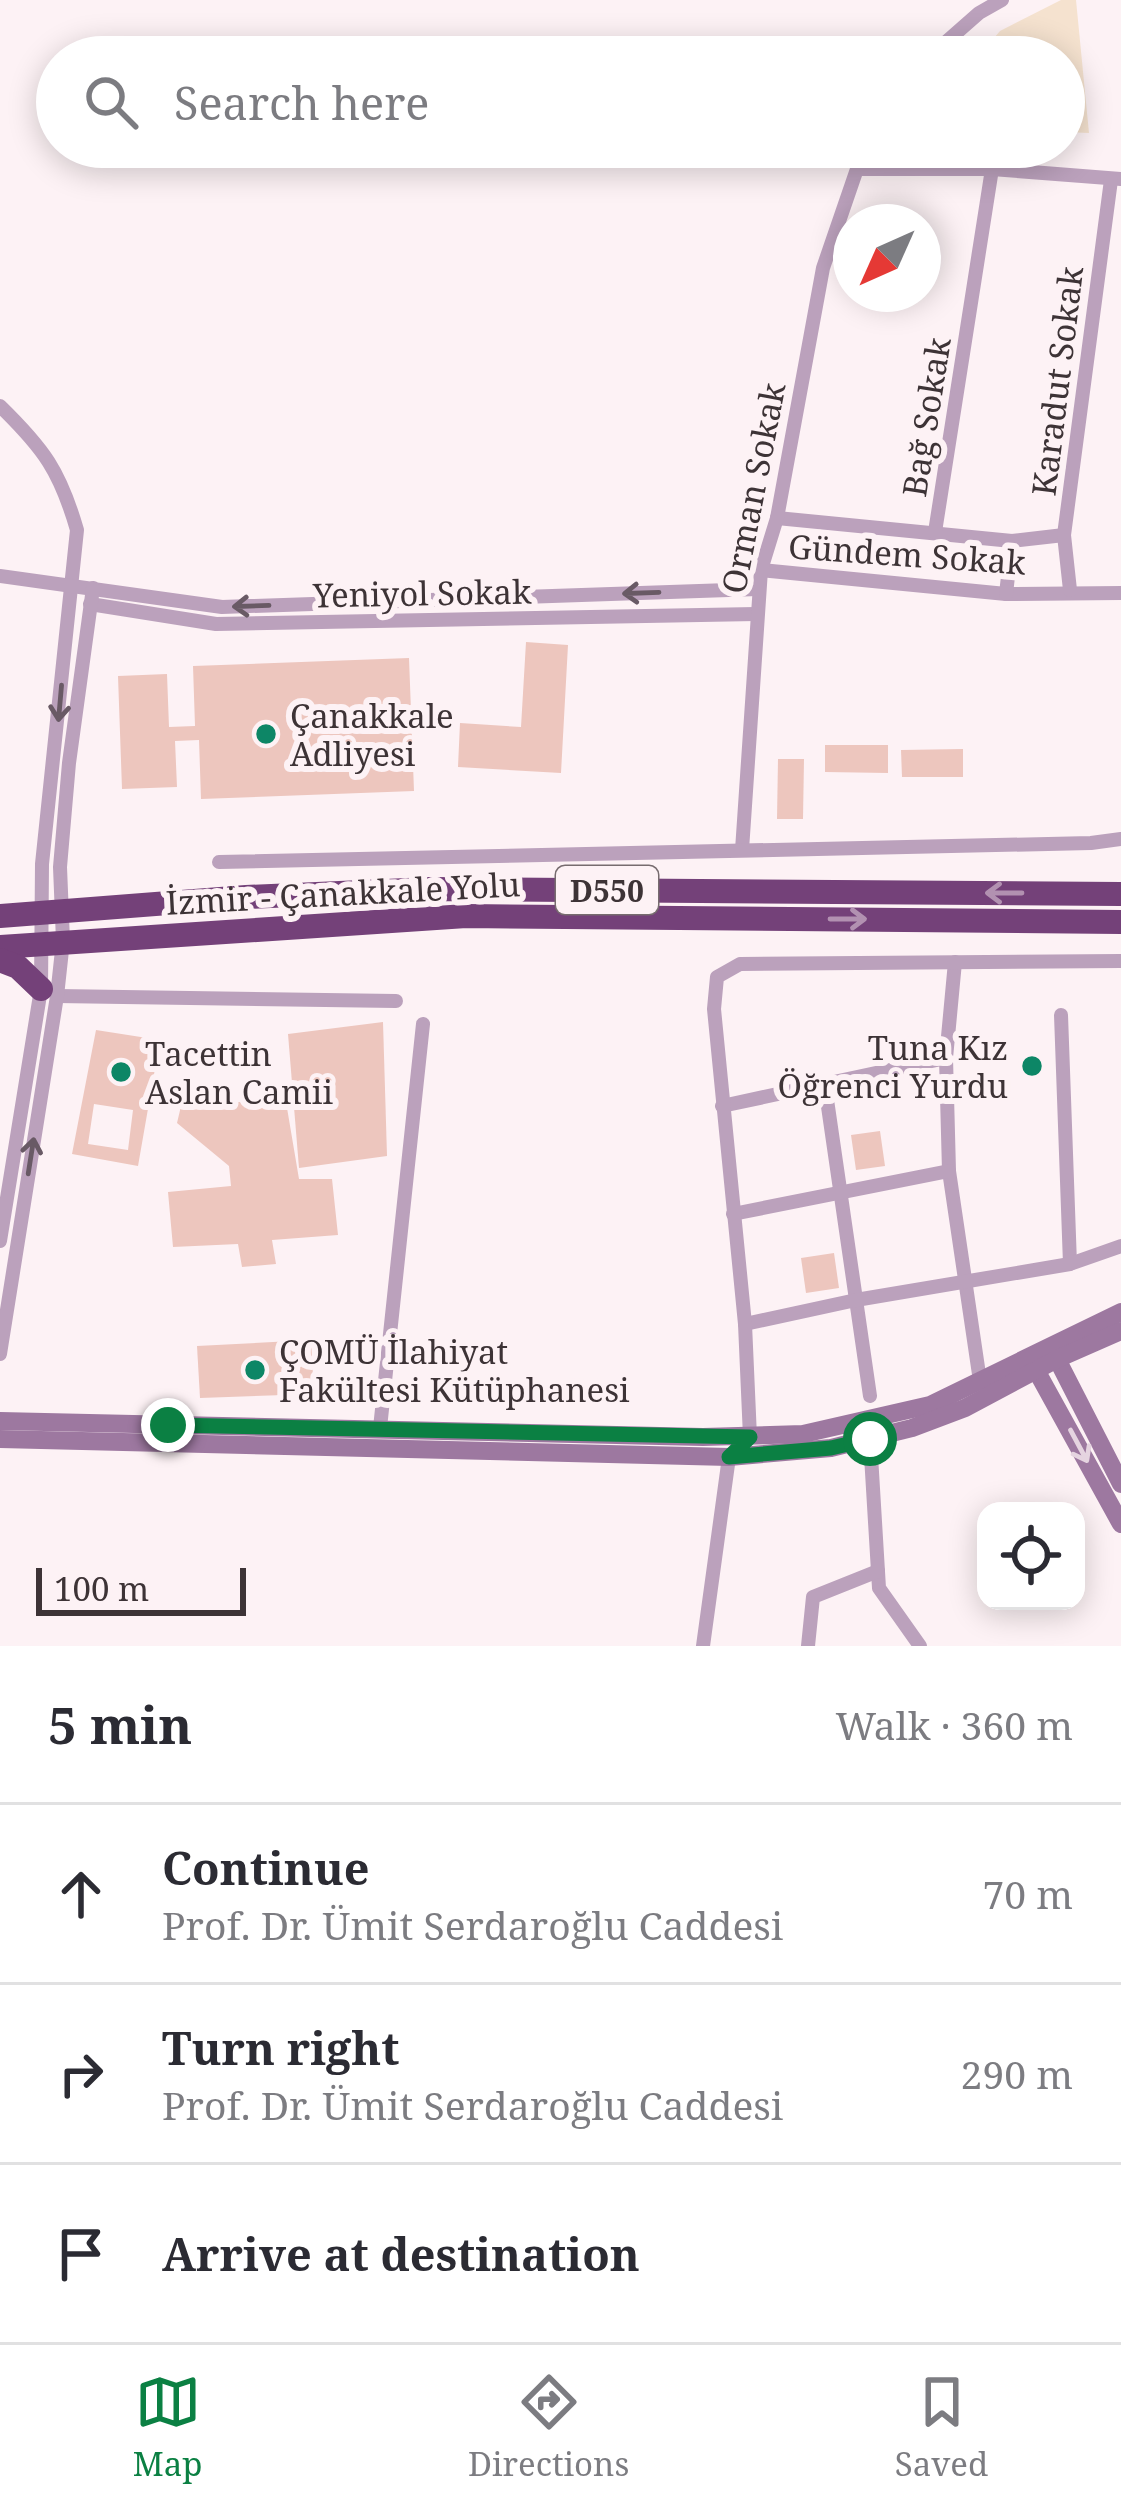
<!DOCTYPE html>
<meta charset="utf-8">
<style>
:root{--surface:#fff;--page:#f2f2f3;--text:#2b2b33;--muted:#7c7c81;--line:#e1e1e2;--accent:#0b8043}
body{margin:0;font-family:"Noto Serif",serif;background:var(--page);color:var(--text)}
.controls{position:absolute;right:36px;bottom:36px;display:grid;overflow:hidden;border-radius:24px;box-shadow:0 6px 30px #0003}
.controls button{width:108px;height:108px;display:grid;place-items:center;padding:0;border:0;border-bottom:3px solid var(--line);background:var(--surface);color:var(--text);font:60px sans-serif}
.compass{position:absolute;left:833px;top:204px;width:108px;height:108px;border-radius:50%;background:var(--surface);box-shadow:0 6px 30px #0003;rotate:225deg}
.scale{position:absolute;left:36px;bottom:30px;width:210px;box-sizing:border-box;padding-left:12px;border:6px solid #3d3336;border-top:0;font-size:33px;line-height:42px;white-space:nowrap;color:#3d3336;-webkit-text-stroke:9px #fdf2f5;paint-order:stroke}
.stop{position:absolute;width:36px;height:36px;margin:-27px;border:9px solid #0b8043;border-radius:50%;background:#fff}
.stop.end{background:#0b8043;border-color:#fff;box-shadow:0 3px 12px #0008}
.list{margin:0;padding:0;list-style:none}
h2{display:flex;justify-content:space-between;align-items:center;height:156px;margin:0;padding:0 48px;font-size:51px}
h2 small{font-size:39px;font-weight:400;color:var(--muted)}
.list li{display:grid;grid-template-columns:78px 1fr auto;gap:36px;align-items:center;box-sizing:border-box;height:180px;padding:0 48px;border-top:3px solid var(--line)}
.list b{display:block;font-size:45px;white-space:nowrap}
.list p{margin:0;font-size:39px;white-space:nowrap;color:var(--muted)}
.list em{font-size:39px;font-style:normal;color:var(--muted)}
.icon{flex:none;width:66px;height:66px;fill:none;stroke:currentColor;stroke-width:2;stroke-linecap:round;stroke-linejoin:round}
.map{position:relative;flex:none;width:1121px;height:1646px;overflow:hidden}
.search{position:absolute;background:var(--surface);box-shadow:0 6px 30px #0003;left:36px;right:36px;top:36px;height:132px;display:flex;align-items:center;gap:30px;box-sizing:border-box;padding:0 42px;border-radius:66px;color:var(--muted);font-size:45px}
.sheet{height:696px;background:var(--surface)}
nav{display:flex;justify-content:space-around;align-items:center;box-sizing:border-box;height:168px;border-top:3px solid var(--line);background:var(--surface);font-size:33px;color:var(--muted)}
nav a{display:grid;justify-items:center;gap:6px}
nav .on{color:var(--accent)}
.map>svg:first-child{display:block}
</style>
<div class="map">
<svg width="1121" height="1646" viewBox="0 0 1121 1646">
<rect width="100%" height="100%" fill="#fdf2f5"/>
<!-- green -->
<path fill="#f5e2cf" d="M1061 0H1076L1089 133 1064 132V57H978L1000 31Z"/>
<!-- building -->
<g fill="#edc6be" fill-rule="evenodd">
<path d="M526 642 568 645 561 773 458 767 460 723 521 727Z"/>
<path d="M409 658 414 791 201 799 199 740 175 741 177 787 122 789 118 676 167 674 169 727 195 726 193 666Z"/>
<path d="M825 745H888V773L825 772Z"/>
<path d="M963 749V777H902L901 750Z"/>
<path d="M778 759H804L803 819H777Z"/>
<path d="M383 1022 387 1156 299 1168 288 1034Z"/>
<path d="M96 1030 160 1040 138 1166 72 1154ZM94 1104 133 1110 128 1150 88 1144Z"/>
<path d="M182 1102H286L299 1179H332L338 1235 272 1240 276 1264 242 1267 238 1244 173 1247 168 1192 231 1186 229 1166 177 1123Z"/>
<path d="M880 1131 885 1166 856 1170 851 1135Z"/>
<path d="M834 1253 839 1288 806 1293 801 1258Z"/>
<path d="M311 1340 314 1394 200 1398 197 1346Z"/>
</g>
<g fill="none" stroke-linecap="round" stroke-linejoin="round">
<!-- street -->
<g stroke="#bba1bc" stroke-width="14">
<path d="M929 57 979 13 1002 0"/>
<path d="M857 169H992L1121 179"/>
<path d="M0 406C44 449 60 471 77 530L42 864 41 989 0 1241"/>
<path d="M777 518 1012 541 1064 535"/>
<path d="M935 532 992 169"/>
<path d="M761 570 1006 594 1121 593"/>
<path d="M0 576 222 607 758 589"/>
<path d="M1070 590 1064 535 1111 180"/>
<path d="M1006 594 1012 541"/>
<path d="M90 604 216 624 756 614"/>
<path d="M742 850 761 570 777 518 823 268 857 169 869 147"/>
<path d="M219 862 1091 843 1121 839"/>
<path d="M955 962 946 1058 949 1171 980 1381"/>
<path d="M57 996 396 1001"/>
<path d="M1061 1015 1070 1264"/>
<path d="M825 1086 870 1396"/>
<path d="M722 1106 946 1058"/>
<path d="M733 1214 949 1171"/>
<path d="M745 1324 856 1300 1070 1264 1121 1246"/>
<path d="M0 1354 57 996 63 941 60 867 69 763 93 588"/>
<path d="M380 1428 423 1024"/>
<path d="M870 1439 879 1588 920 1646"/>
<path d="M703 1646 729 1457 750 1437 745 1324 714 1009 717 977 740 964 1121 961"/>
<path d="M808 1646 813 1597 878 1571"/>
</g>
<!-- secondary -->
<g stroke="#9d78a0" stroke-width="18">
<path d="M1057 1359 1121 1484"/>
<path d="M1036 1370 1121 1524"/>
<path d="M0 1421 703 1437 803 1434 930 1405 1121 1312"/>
<path d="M0 1439 729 1457 831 1448 912 1428 965 1408 1057 1359 1121 1331"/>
</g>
<!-- highway -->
<g stroke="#744179" stroke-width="24">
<path d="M0 916 246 897 430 889 1121 894"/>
<path d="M0 947 466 916 1121 922"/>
<path d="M0 960 18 967 41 989"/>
</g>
</g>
<!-- one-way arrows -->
<defs><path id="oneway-shaft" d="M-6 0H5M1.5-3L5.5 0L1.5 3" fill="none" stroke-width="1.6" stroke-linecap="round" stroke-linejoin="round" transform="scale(3)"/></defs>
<g stroke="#695a65">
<use href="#oneway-shaft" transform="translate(641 593) rotate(178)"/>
<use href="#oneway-shaft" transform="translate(251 606) rotate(178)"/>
<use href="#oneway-shaft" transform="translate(60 703) rotate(95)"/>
<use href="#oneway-shaft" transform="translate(31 1156) rotate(-81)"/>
</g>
<g stroke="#b291b1">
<use href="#oneway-shaft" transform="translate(1004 893) rotate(-180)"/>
<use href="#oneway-shaft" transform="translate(848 919)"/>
</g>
<use stroke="#e5d4e0" href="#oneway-shaft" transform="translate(1079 1446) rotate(62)"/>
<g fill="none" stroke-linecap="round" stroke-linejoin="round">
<!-- route -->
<path stroke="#0b8043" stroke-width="15" d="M168 1425 750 1437 729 1457 831 1448 870 1439"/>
</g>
<!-- markers -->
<g fill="#0d8666" stroke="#fdf2f5" stroke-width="4.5">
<circle cx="266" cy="734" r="12"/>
<circle cx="1032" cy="1066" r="12"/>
<circle cx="121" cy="1072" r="12"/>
<circle cx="255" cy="1370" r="12"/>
</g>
<g text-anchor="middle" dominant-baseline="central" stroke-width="12" stroke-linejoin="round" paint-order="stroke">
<!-- shield labels -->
<rect fill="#fdf2f5" stroke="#776c6f" stroke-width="3" x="556" y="866" width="102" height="48" rx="9"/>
<g font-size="30" font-weight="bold" fill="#3d3336">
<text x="607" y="890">D550</text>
</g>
<!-- street labels -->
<g font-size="33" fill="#3d3336" stroke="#fdf2f5">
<text transform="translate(1057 381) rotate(-83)">Karadut Sokak</text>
<text transform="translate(926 417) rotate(-81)">Bağ Sokak</text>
<text transform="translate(753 488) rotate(-79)">Orman Sokak</text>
<text transform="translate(907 554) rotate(4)">Gündem Sokak</text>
<text transform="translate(422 593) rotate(-1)">Yeniyol Sokak</text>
<text transform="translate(343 893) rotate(-3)">İzmir - Çanakkale Yolu</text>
</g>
<!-- poi labels -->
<g font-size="33" fill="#3d3336" stroke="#fdf2f5" text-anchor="start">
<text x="290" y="715">Çanakkale<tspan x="290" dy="38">Adliyesi</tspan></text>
<text x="1008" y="1047" text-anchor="end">Tuna Kız<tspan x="1008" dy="38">Öğrenci Yurdu</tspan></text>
<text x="145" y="1053">Tacettin<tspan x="145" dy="38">Aslan Camii</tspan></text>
<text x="279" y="1351">ÇOMÜ İlahiyat<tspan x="279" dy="38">Fakültesi Kütüphanesi</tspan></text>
</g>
</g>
</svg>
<div class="controls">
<button><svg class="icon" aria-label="locate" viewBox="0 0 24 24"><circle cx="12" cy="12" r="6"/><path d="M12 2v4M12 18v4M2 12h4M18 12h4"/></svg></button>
</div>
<svg class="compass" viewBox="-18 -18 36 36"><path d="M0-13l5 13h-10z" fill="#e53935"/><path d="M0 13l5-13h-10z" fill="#7c7c81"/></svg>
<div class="scale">100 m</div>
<div class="stop" style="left:870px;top:1439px"></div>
<div class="stop end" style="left:168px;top:1425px"></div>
<div class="search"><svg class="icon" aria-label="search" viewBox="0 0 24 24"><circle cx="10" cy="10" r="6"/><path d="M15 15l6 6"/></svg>Search here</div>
</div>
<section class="sheet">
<h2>5 min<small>Walk · 360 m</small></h2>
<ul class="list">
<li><svg class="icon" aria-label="ahead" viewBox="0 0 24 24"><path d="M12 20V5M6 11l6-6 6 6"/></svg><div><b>Continue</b><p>Prof. Dr. Ümit Serdaroğlu Caddesi</p></div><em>70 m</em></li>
<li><svg class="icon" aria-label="right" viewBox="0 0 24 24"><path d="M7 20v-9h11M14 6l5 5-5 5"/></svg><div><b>Turn right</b><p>Prof. Dr. Ümit Serdaroğlu Caddesi</p></div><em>290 m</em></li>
<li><svg class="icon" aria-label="arrive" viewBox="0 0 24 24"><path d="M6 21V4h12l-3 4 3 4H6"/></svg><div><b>Arrive at destination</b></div></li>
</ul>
</section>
<nav>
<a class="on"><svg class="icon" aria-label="map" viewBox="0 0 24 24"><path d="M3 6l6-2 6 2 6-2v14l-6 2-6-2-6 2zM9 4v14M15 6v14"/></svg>Map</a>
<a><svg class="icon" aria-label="directions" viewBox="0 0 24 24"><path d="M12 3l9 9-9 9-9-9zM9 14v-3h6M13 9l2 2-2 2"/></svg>Directions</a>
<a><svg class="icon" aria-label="saved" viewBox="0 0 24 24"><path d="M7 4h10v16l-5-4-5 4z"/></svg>Saved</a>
</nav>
